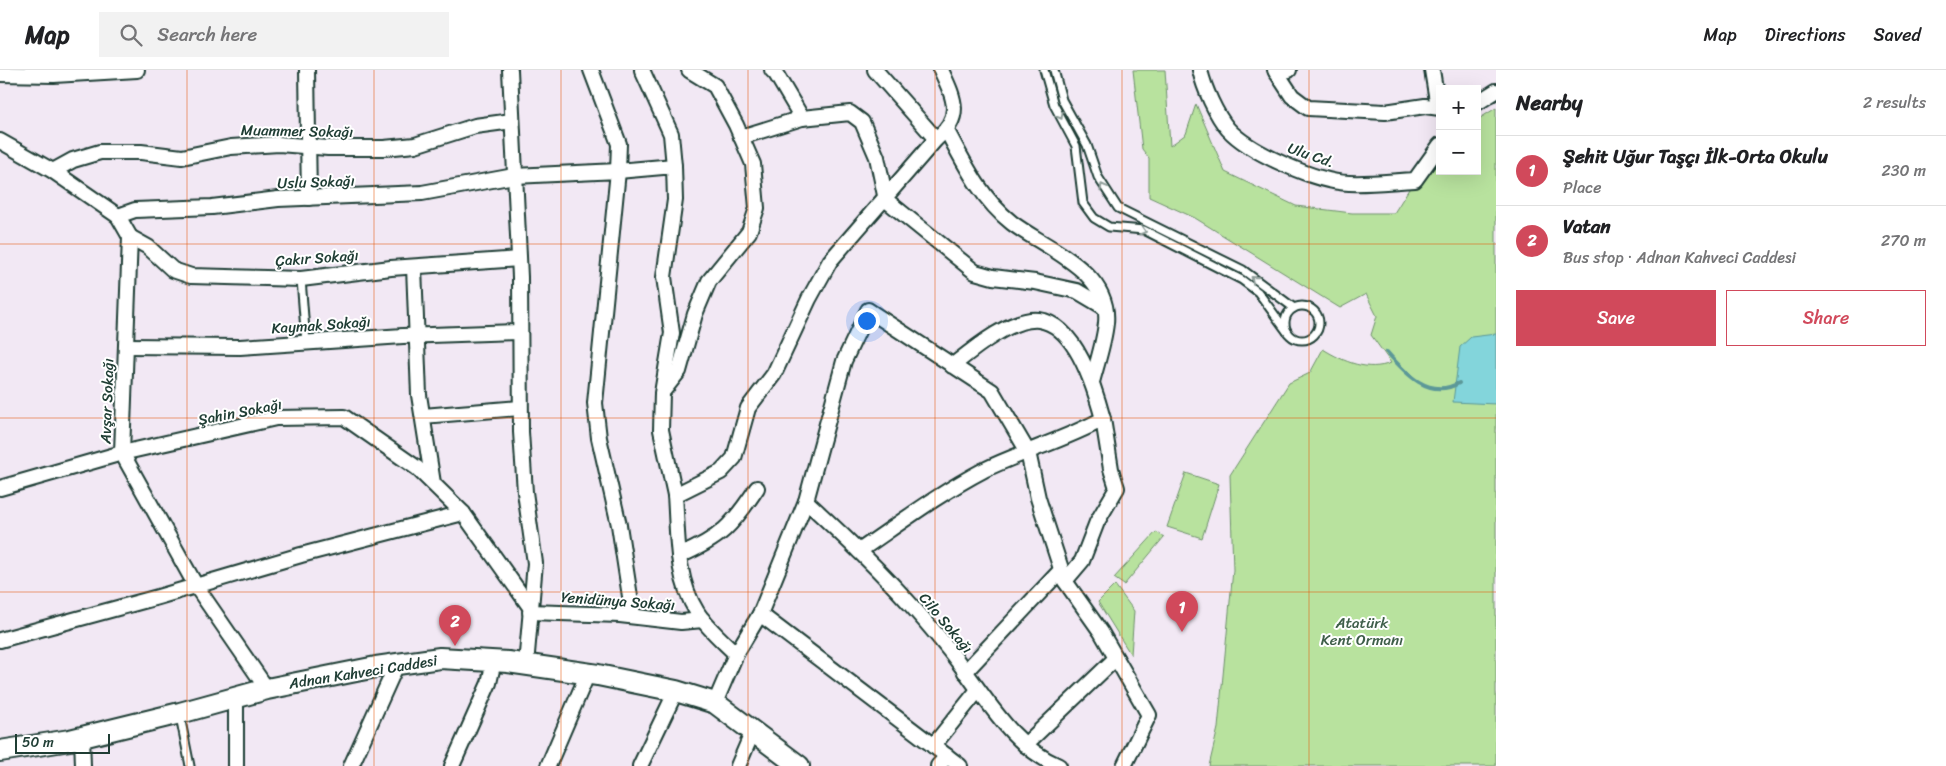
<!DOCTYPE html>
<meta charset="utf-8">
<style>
:root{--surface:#fff;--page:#f2f2f2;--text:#202124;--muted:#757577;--line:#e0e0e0;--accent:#d1495b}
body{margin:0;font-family:Sriracha,sans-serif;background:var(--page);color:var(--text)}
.controls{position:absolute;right:15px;top:15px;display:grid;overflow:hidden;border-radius:0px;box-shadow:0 5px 20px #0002}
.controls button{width:45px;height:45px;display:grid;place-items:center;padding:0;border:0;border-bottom:1px solid var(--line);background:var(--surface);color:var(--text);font:25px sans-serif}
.scale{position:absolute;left:15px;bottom:12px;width:95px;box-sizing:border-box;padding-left:5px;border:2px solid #1f3d34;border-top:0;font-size:14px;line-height:18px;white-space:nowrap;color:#1f3d34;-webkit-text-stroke:4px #fff;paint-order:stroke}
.you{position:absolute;left:866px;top:250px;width:18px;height:18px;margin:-12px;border:4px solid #fff;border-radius:50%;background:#1a73e8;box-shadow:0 0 0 8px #1a73e833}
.badge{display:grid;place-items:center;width:32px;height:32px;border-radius:50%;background:var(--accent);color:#fff;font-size:16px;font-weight:700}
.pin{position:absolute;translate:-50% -41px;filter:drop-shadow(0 1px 2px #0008)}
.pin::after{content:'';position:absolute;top:26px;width:18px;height:15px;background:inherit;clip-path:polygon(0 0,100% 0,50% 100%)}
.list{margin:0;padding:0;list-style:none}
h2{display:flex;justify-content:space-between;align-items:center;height:65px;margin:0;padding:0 20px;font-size:21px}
h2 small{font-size:16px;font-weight:400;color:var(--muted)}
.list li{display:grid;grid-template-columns:32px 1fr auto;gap:15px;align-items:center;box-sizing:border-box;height:70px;padding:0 20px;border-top:1px solid var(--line)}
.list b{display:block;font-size:19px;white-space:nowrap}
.list p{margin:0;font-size:16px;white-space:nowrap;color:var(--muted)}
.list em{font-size:16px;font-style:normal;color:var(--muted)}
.actions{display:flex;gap:10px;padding:15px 20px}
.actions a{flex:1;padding:11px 0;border:1px solid var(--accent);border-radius:0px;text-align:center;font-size:18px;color:var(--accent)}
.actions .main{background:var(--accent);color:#fff}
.icon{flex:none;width:28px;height:28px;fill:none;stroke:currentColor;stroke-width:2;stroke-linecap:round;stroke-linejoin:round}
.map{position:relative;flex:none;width:1496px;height:696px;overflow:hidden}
header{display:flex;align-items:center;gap:30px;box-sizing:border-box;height:70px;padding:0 25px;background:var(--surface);border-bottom:1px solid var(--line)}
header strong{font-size:24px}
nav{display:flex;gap:28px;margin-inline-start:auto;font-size:18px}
.search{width:350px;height:45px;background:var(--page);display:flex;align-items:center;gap:12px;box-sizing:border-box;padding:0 18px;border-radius:0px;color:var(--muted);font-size:19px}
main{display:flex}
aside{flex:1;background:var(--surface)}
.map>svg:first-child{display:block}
</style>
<header>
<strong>Map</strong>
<div class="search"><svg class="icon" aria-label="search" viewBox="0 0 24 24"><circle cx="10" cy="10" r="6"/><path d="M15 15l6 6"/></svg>Search here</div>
<nav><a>Map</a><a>Directions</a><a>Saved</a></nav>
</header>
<main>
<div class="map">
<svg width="1496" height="696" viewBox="0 0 1496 696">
<rect width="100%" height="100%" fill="#f2e8f4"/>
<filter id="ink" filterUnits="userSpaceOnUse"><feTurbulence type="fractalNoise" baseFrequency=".02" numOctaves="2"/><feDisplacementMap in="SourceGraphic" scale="10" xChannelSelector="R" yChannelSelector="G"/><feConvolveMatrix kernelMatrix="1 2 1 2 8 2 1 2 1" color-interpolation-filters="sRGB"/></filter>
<g filter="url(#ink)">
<!-- green -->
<g fill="#b8e29e" stroke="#6c9069">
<path d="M1133 0H1165L1170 76 1186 64 1196 34 1225 102 1296 136 1352 143H1394L1409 119 1440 87V101H1477V50L1496 38V696H1209L1218 658 1233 500 1230 405 1289 313 1310 303 1323 279C1344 292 1368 302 1391 293L1371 265 1377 246 1366 224 1340 238 1195 148 1149 127V88L1142 79Z"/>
<path d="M1186 403 1219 414 1202 468 1167 457Z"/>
<path d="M1156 462 1164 467 1124 515 1114 508Z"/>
<path d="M1115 515 1134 541 1131 585 1098 532Z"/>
</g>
<!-- water -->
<path fill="#83d5db" stroke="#5b9898" d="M1496 264V334L1453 332 1460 277 1471 267Z"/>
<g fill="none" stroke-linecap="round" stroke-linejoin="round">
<!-- stream -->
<path stroke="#5b9898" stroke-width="4" d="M1387 282C1405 303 1429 330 1459 313"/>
<defs>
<g id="lane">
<path d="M1044 0 1054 35 1076 76 1083 133 1094 148 1109 157 1144 160 1242 210 1258 222 1288 263"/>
<path d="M1054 0 1062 30 1087 75 1098 107 1118 138 1243 200 1294 238"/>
<path d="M301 209 306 273"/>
<circle cx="1302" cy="253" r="17"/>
<path d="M180 646 190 696"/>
</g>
<g id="street">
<path d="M307 0 309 128"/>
<path d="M510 0 520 207 521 362 525 422 535 493 526 595"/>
<path d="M591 0 619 74 618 101 674 96 675 130 664 207 672 263 662 323 661 360 675 425"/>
<path d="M642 0 671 64 674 96"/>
<path d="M772 0 776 4 802 48 850 43 862 52 877 87 886 130 975 202 993 207 1035 212 1077 221 1104 237"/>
<path d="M875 0 936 69"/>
<path d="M941 0C954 28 964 47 936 69L830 191 809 229 774 304 748 338 734 388 721 402 675 425C678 464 675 507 697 542 707 558 723 571 736 584L760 544 960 696"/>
<path d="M1200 0C1204 18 1216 45 1228 59 1250 83 1317 112 1349 113 1371 114 1393 111 1415 110L1440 75"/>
<path d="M1275 0 1292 26 1308 38 1385 42 1425 36 1440 38"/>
<path d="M1432 0 1438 37"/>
<path d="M1276 2 1289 0"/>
<path d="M0 4 54 5 137 0"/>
<path d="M1477 33 1496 21"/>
<path d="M947 61C964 93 982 130 1012 153 1045 178 1111 201 1106 253 1104 273 1097 293 1092 312"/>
<path d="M741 67 802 48"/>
<path d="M0 71 53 101 118 146 130 167 122 383 196 516 267 619"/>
<path d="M53 101 73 90 100 82H141L182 87 231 77 279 74 328 78H384L415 75 475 56 512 51"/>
<path d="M118 146 135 140 212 137 278 129 422 123 514 106 618 101 595 333 599 368 619 455 633 546"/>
<path d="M130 167 148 177 173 200 191 206 301 209 391 198 519 189"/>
<path d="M414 197 419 325 433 413"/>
<path d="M126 276 240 277 403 266 519 262"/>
<path d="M664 320 679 301 695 244 709 211 749 162 757 138 753 94 736 55 715 16 689 0"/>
<path d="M423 346 520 338"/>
<path d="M0 418 122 383 276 348 344 347 417 398 463 443 530 537"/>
<path d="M806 431C842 464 878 498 911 535 929 555 946 575 962 597 989 633 1015 678 1059 696"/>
<path d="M859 481C900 453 940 423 984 400 1023 381 1065 370 1103 349 1095 319 1076 255 1039 250 1011 247 972 280 952 296"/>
<path d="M679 486C721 468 732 456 757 418"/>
<path d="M1065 511 1082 491 1097 452 1117 418 1111 399 1103 349"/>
<path d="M530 542 620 545 681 552 703 550"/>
<path d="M760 544 806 431 844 291 868 240 992 321 1028 382 1038 428 1065 511 1101 562 1149 645 1124 696"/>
<path d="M0 570 158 527 301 485 463 443"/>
<path d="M965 602 1061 500"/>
<path d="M715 633 736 584"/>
<path d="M82 666 83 696"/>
<path d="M1025 675 1116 588"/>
<path d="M933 676 978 620"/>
<path d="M236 696V627"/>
<path d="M351 696 397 594"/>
<path d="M452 696 489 613 494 591"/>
<path d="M548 696 588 603"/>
<path d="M640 696 676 621"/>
<path d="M738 696 753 661"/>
<path d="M938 696 947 686"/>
</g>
<path id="secondary" d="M0 681 70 670 180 643 267 619 376 597 440 588 508 592 598 605 676 621 715 633 799 696"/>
</defs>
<!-- lane casing -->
<use href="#lane" stroke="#1f3d34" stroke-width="11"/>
<!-- street casing -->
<use href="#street" stroke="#1f3d34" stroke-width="18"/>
<!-- secondary casing -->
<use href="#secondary" stroke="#1f3d34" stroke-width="24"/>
<!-- lane -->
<use href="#lane" stroke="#fff" stroke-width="7"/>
<!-- street -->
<use href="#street" stroke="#fff" stroke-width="14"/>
<!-- secondary -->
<use href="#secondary" stroke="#fff" stroke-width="20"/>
</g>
<!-- one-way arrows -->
<defs><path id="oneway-chevron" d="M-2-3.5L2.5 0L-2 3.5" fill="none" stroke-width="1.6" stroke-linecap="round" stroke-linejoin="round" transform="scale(1.25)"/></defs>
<g stroke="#8f9e9a">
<use href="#oneway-chevron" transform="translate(1060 46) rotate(61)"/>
<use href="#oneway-chevron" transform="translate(1103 117) rotate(-119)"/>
<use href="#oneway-chevron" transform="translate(1143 161) rotate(16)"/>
<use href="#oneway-chevron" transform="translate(1254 209) rotate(-141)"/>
</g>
</g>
<!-- grid -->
<path fill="none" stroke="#e8590c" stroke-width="1" stroke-opacity="0.55" d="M187 0V696M374 0V696M561 0V696M748 0V696M935 0V696M1122 0V696M1309 0V696M0 174H1496M0 348H1496M0 522H1496"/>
<g text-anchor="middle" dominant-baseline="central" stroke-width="4" stroke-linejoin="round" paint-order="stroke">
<!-- street labels -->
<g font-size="15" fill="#1f3d34" stroke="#fff">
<text transform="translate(297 61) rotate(1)">Muammer Sokağı</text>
<text transform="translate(1311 85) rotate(19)">Ulu Cd.</text>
<text transform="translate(316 112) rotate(-2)">Uslu Sokağı</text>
<text transform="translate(317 188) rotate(-4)">Çakır Sokağı</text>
<text transform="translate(321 255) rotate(-4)">Kaymak Sokağı</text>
<text transform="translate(107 331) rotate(-88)">Avşar Sokağı</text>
<text transform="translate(240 342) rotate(-11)">Şahin Sokağı</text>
<text transform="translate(618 531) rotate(4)">Yenidünya Sokağı</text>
<text transform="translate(946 553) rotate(50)">Cilo Sokağı</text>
<text transform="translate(363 602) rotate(-9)">Adnan Kahveci Caddesi</text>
</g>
<!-- park labels -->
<g font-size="15" fill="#3e5e49" stroke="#fff">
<text x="1362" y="553">Atatürk<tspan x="1362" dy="17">Kent Ormanı</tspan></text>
</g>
</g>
</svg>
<div class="controls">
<button>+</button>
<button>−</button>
</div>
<div class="scale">50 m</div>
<div class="you"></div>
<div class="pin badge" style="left:1182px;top:562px">1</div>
<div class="pin badge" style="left:455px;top:576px">2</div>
</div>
<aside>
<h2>Nearby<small>2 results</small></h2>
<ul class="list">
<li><span class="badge">1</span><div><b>Şehit Uğur Taşçı İlk-Orta Okulu</b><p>Place</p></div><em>230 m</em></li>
<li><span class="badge">2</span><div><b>Vatan</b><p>Bus stop · Adnan Kahveci Caddesi</p></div><em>270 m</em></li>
</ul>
<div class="actions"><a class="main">Save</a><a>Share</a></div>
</aside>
</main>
